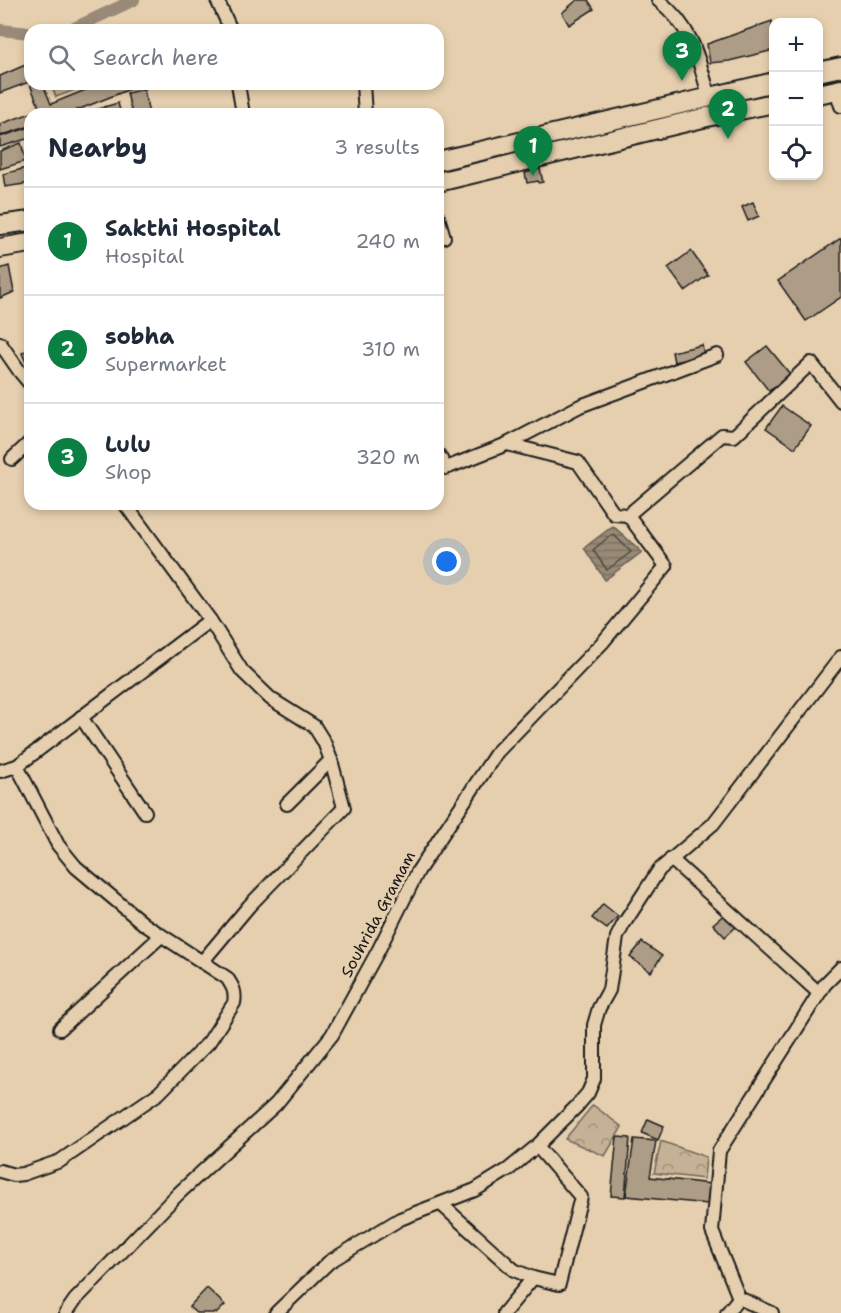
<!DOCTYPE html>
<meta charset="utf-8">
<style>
:root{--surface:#fff;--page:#f2f2f3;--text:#1f2937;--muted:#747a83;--line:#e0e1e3;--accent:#0b8043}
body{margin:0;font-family:"Shantell Sans",sans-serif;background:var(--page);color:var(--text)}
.controls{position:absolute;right:18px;top:18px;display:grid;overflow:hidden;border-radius:12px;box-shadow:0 3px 9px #0003}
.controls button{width:54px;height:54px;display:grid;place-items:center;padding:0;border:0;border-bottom:2px solid var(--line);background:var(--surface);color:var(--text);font:30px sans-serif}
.you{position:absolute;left:447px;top:562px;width:21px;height:21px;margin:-15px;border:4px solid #fff;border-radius:50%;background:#1a73e8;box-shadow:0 0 0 9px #1a73e833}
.badge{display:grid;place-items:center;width:39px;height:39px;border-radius:50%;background:var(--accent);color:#fff;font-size:20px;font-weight:700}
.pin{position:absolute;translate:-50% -50px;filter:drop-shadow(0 2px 3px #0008)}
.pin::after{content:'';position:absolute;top:32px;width:21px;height:18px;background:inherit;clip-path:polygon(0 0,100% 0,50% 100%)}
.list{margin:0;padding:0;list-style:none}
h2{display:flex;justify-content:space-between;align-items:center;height:78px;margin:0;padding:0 24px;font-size:26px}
h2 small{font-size:20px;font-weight:400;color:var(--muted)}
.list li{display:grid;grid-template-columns:39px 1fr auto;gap:18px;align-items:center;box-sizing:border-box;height:108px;padding:0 24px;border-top:2px solid var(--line)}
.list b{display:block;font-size:22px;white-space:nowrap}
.list p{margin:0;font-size:20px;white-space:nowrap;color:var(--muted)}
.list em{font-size:20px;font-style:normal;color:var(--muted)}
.icon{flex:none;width:33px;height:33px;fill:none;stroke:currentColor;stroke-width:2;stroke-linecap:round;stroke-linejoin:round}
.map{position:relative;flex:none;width:841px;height:1313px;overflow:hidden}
.search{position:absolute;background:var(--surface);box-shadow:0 3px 9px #0003;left:24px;top:24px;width:420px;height:66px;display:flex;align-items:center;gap:15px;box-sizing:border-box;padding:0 21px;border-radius:18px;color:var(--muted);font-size:22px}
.panel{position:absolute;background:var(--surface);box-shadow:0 3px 9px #0003;left:24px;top:108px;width:420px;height:402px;border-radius:18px}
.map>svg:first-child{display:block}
</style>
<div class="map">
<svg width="841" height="1313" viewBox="0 0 841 1313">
<defs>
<pattern id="forest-crowns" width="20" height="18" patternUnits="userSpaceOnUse" patternTransform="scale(1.5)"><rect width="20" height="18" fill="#c4b196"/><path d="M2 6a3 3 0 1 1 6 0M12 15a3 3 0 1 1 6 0" fill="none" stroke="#9e8f7a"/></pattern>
<pattern id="water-rules" width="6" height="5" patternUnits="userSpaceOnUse" patternTransform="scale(1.5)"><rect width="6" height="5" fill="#988a76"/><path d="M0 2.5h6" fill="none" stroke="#7b7060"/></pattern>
</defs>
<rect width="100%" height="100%" fill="#e5cfae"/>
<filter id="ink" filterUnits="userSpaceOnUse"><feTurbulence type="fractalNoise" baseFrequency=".0167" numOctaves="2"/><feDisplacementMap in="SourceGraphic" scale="12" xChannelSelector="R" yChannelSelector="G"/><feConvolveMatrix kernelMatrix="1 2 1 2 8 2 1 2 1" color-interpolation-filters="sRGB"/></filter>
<g filter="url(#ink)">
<!-- forest -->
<g fill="url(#forest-crowns)" stroke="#706659" stroke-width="1.5">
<path d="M51 84H91L56 97Z"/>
<path d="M593 1105 622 1127 605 1156 565 1139Z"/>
<path d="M661 1141 706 1157 704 1179 654 1173Z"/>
</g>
<!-- water -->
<path fill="url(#water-rules)" stroke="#665e52" stroke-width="1.5" d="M613 526 642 552 605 580 584 548Z"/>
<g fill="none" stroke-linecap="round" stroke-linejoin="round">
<!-- shore -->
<path stroke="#4e4840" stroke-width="1.5" d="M611 535 615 536 631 552 607 570 593 550Z"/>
<!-- canal -->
<g stroke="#988a76" stroke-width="12">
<path d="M0 30 30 33"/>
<path d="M70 30 134 0"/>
</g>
</g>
<!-- building -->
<g fill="#ad9d86" stroke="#1c1c1c" stroke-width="1.5">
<path d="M577 0H588L594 9 569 25 562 13Z"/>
<path d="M772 21 774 50 729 61 710 63 707 44Z"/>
<path d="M30 63V84H43L51 104 100 84 140 85 75 111 76 114H42L29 82 0 93V76Z"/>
<path d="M144 89 149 114H132L127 93Z"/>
<path d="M118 103 121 114H106L104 107Z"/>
<path d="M102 108 103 114H88V112Z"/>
<path d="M31 113 30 126 0 136V124Z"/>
<path d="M30 127V138L0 147V137Z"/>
<path d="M21 143 26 161 0 169V151Z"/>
<path d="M30 167V183L5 187 3 174Z"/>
<path d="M540 169 543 182 539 183 538 181 527 183 525 173Z"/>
<path d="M753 202 759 216 748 221 742 207Z"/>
<path d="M841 238V297L806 321 778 281Z"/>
<path d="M691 251 708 275 685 291 668 268Z"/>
<path d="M9 266 14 292 0 298V269Z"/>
<path d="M702 345 704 355 674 362 672 352Z"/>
<path d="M767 346 790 374 769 391 746 362Z"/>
<path d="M30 348V372L22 353Z"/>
<path d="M782 406 811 426 795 448 766 428Z"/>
<path d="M603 904 618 916 607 929 592 918Z"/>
<path d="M727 912 738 925 725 937 713 924Z"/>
<path d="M642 942 662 956 651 972 630 957Z"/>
<path d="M648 1119 664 1126 658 1140 642 1133Z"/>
<path d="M617 1137 630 1138 625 1197 611 1196Z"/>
<path d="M634 1139 656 1141 650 1177 711 1184 708 1204 626 1196Z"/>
<path d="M207 1288 225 1305 217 1313H196L189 1307Z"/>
</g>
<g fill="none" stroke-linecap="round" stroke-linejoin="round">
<defs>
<g id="minor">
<path d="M217 0 231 30"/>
<path d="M658 0C692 27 698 56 709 96"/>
<path d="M238 84 243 114"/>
<path d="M363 84 365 114"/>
<path d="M836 90 841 106"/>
<path d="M438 217 444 237"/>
<path d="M0 343 20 372 30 384"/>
<path d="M507 444 580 406 717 355"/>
<path d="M438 454 446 468 507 444 578 462 614 514 628 515 722 435 734 436 811 363 841 401"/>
<path d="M12 459 30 442"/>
<path d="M125 504 210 620 242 671 271 699 314 726 324 742 331 760 344 808 249 906 202 962"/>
<path d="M81 717 145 812"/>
<path d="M0 771 17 766 210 620"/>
<path d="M287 804 331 760"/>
<path d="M671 859 819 993"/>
<path d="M60 1029 161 936"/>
<path d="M0 1171 14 1175 23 1174 60 1161 159 1093 209 1042 234 1003C236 992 233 987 227 978L144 924 76 867 58 845 17 766"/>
<path d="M441 1204 514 1270 533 1278 559 1284 581 1197 537 1146"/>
<path d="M739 1298 712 1231 719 1151 825 984 841 968"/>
<path d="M66 1313 75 1300 178 1194 276 1104 332 1035 378 951 418 871 497 752 603 642 666 566 628 515"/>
<path d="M276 1313 329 1262 400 1219 475 1190 509 1169 537 1146 577 1106 588 1093 594 1079V1025L599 1008 609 990 617 937 623 925 659 870 713 824 841 657"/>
<path d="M504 1313 533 1278"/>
<path d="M727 1313 739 1298 772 1313"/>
</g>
<g id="primary">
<path d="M818 72 841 67"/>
<path d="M818 94 841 89"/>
<path d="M438 161 774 82"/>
<path d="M438 182 707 117 774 103"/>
<path d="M0 225 30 221"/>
<path d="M0 248 30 243"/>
</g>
</defs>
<!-- minor casing -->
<use href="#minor" stroke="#1c1c1c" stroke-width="16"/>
<!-- primary casing -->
<use href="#primary" stroke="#1c1c1c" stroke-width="22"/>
<!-- minor -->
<use href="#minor" stroke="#e5cfae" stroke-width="12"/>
<!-- primary -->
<use href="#primary" stroke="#e5cfae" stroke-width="18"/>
</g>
</g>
<g text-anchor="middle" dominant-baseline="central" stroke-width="6" stroke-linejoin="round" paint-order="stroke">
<!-- street labels -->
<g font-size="16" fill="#1c1c1c" stroke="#e5cfae">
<text transform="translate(378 914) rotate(-62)">Souhrida Gramam</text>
</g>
</g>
</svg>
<div class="controls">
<button>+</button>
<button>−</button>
<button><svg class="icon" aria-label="locate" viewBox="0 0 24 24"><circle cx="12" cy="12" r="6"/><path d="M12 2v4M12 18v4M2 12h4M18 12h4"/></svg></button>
</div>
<div class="you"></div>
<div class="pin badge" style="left:533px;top:176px">1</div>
<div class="pin badge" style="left:728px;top:139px">2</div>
<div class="pin badge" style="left:682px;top:81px">3</div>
<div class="search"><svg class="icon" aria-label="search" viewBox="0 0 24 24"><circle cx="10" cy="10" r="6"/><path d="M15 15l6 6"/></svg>Search here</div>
<section class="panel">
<h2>Nearby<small>3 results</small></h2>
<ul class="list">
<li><span class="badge">1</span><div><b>Sakthi Hospital</b><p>Hospital</p></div><em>240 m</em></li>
<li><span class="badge">2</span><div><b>sobha</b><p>Supermarket</p></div><em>310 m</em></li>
<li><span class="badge">3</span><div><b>Lulu</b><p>Shop</p></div><em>320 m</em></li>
</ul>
</section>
</div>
